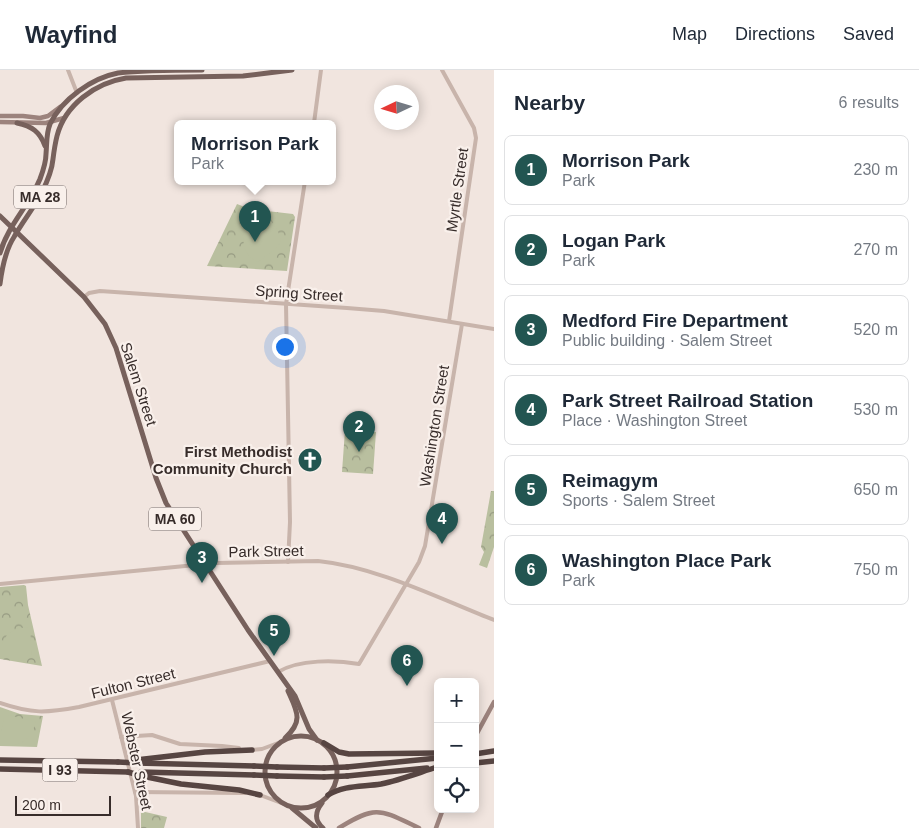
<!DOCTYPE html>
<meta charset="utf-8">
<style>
:root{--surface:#fff;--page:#f6f6f7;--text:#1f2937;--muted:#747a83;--line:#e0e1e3;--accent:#225551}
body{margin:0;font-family:Arial,sans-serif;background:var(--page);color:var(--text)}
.controls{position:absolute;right:15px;bottom:15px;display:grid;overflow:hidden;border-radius:8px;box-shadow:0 2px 12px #0003}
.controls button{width:45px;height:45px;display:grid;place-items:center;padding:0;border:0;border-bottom:1px solid var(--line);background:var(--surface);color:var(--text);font:25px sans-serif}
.compass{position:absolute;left:374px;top:15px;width:45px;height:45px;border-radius:50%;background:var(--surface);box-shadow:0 2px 12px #0003;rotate:266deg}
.scale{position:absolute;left:15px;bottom:12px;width:96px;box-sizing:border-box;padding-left:5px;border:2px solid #372c2a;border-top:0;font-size:14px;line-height:18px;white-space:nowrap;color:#372c2a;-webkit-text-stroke:4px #f9f0eb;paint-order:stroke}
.you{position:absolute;left:284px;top:276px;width:18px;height:18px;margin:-12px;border:4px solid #fff;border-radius:50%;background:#1a73e8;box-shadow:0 0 0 8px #1a73e833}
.badge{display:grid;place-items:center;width:32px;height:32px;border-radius:50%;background:var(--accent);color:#fff;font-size:16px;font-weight:700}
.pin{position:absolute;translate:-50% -41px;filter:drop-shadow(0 1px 2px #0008)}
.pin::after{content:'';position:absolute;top:26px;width:18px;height:15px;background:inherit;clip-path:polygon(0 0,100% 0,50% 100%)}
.popup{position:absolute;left:174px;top:50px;width:162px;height:65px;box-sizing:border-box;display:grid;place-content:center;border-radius:8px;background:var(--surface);filter:drop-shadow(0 1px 4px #0005);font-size:16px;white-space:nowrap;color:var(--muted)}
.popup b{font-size:19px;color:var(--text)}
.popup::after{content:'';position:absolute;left:50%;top:100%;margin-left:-10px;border:10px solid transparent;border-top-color:var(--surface)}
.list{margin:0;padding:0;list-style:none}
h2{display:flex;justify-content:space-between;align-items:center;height:65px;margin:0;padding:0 20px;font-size:21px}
h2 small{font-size:16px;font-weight:400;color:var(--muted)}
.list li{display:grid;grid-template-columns:32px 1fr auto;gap:15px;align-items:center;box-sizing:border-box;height:70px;margin:0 10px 10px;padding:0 10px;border:1px solid var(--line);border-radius:8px}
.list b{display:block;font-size:19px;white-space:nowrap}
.list p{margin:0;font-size:16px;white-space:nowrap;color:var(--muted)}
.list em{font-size:16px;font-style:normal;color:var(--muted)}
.icon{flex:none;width:28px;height:28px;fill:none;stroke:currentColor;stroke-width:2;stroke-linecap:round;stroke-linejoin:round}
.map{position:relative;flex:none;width:494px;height:758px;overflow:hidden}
header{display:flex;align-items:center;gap:30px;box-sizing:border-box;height:70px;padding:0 25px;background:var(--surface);border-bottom:1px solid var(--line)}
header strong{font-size:24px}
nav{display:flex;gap:28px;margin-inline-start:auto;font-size:18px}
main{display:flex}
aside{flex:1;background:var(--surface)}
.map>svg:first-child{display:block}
</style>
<header>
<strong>Wayfind</strong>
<nav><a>Map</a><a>Directions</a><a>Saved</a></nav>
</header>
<main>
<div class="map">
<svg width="494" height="758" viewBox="0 0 494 758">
<defs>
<pattern id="park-crowns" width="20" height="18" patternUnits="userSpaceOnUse" patternTransform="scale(1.25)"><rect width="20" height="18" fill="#b9bf9f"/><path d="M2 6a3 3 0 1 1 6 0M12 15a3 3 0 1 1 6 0" fill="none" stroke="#979b82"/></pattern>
</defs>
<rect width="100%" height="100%" fill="#f1e5df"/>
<!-- park -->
<g fill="url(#park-crowns)">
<path d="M237 134 250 139 293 144 295 147 287 201 207 196Z"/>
<path d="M345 360 376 362 373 404 342 402Z"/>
<path d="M491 421H494V477L487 498 479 495 484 482 481 477Z"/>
<path d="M24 515 26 516 28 535 42 596 0 589V517Z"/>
<path d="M0 637 20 644 43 646 37 677 0 676Z"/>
<path d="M141 741 167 747 164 758H141Z"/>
</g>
<!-- pitch -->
<g fill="#b9bf9f">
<path d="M255 145H267C287 173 285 172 258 192 238 184 240 157 255 145Z"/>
<path d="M30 557 32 585 29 588H2V574L8 563 20 558Z"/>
<path d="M8 645 36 652C30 670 21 677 2 676V657L4 647Z"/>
</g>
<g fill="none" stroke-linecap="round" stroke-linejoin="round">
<!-- tertiary -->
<g stroke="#c8b4ab" stroke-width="4">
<path d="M68 0 77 23"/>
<path d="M442 0 474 58 476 68 449 251"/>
<path d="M314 53 321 0"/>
<path d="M84 227 89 223 100 221 347 238 384 241 494 259"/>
<path d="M288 492 290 452 286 234 305 111"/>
<path d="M0 514 216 493 318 491C377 497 438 528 494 550"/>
<path d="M278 602C299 589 336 590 359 594L419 492 425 476 462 254"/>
<path d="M112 630 136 726 138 758"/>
<path d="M0 633C32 644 46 643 79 637L270 591"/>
<path d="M121 667 152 665 180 674 222 676 239 678"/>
<path d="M251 680 262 679 278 673"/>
<path d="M135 722 245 723"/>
<path d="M260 725 284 734"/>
</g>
<!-- secondary -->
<g stroke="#9c837d" stroke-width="4.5">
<path d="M0 46H23L40 48 48 46 60 37"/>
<path d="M0 52 46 53 64 48"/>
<path d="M475 667 494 632"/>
<path d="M339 758C377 734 381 740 419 758"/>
<path d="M436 758 443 739"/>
</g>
<!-- primary -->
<g stroke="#77615c" stroke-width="5">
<path d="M17 53C32 56 40 62 45 76"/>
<path d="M0 146 84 227 105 254 116 278 156 408 166 433 248 560 295 626 309 659 317 670"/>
<path d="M0 183C8 155 29 136 40 109 43 101 46 93 46 84 47 73 46 64 50 54 62 29 92 8 118 3 144 0 175 0 202 0"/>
<path d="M0 214C2 198 5 181 14 167 23 151 34 138 42 122 47 112 52 100 53 89 54 81 55 74 57 66 65 35 95 13 126 8L243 6 292 0"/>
<circle cx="301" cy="702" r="36"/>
<path d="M285 668C304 651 297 641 288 621"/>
<path d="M322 733C315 742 314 750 323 758"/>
<path d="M292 738 316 758"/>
</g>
<!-- motorway -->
<g stroke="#574542" stroke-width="5.5">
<path d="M324 673 339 682 349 684 438 683"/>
<path d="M475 684 494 681"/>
<path d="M0 690 118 692"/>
<path d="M136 690 205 682 252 680"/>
<path d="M137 693 254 696"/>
<path d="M475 693 494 691"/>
<path d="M277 697 324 698"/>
<path d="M347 697 438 688"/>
<path d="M0 699 128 702"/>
<path d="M141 702 254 705"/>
<path d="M142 706 181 714 239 720 260 725"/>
<path d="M277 706 324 707"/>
<path d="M347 706 427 698"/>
<path d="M328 725C344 715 363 717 381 714 400 710 418 703 437 697"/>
</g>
<!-- motorway-bridge -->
<g stroke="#574542" stroke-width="5.5">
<path d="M118 692 137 693"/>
<path d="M254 696 277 697"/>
<path d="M324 698 347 697"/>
<path d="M128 702 142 706"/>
<path d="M254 705 277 706"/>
<path d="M324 707 347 706"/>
</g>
</g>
<!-- icons -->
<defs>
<symbol id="church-disc" viewBox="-11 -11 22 22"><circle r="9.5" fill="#225551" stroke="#f9f0eb"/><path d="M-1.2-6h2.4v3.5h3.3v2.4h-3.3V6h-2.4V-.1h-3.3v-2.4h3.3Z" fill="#fff"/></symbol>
</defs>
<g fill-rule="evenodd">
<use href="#church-disc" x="296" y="376" width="28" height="28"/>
</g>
<g text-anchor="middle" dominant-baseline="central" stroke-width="4.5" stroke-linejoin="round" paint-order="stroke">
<!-- shield labels -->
<g fill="#f9f0eb" stroke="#716764" stroke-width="1">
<rect x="14" y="115.5" width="52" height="23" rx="4"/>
<rect x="149" y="437.5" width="52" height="23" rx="4"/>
<rect x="42.5" y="688.5" width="35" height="23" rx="4"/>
</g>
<g font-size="14" font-weight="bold" fill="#372c2a">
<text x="40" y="127">MA 28</text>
<text x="175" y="449">MA 60</text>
<text x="60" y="700">I 93</text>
</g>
<!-- street labels -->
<g font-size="15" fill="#372c2a" stroke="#f9f0eb">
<text transform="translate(457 120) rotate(-82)">Myrtle Street</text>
<text transform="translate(299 223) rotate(4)">Spring Street</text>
<text transform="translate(139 314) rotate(72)">Salem Street</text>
<text transform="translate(434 356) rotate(-81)">Washington Street</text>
<text transform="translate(266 481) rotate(-1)">Park Street</text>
<text transform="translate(133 613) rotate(-14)">Fulton Street</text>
<text transform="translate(137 691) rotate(78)">Webster Street</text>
</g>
<!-- poi labels -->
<g font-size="15" font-weight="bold" fill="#372c2a" stroke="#f9f0eb" text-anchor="end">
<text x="292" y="381">First Methodist<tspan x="292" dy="17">Community Church</tspan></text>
</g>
</g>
</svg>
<div class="controls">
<button>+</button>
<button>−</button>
<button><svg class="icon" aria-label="locate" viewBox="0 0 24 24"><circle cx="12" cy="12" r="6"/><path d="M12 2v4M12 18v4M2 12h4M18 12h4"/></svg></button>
</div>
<svg class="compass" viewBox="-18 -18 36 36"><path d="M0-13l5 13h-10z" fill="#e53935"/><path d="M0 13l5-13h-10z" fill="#747a83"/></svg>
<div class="scale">200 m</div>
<div class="you"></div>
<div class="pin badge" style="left:255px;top:172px">1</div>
<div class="popup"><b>Morrison Park</b>Park</div>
<div class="pin badge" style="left:359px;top:382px">2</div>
<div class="pin badge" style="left:202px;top:513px">3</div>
<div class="pin badge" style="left:442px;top:474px">4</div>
<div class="pin badge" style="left:274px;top:586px">5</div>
<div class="pin badge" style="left:407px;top:616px">6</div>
</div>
<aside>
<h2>Nearby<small>6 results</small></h2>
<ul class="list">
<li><span class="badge">1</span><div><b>Morrison Park</b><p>Park</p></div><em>230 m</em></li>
<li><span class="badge">2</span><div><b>Logan Park</b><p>Park</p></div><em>270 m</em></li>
<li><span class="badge">3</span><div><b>Medford Fire Department</b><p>Public building · Salem Street</p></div><em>520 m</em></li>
<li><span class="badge">4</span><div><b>Park Street Railroad Station</b><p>Place · Washington Street</p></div><em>530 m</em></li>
<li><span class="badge">5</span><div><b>Reimagym</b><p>Sports · Salem Street</p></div><em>650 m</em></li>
<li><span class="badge">6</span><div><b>Washington Place Park</b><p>Park</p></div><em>750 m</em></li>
</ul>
</aside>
</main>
